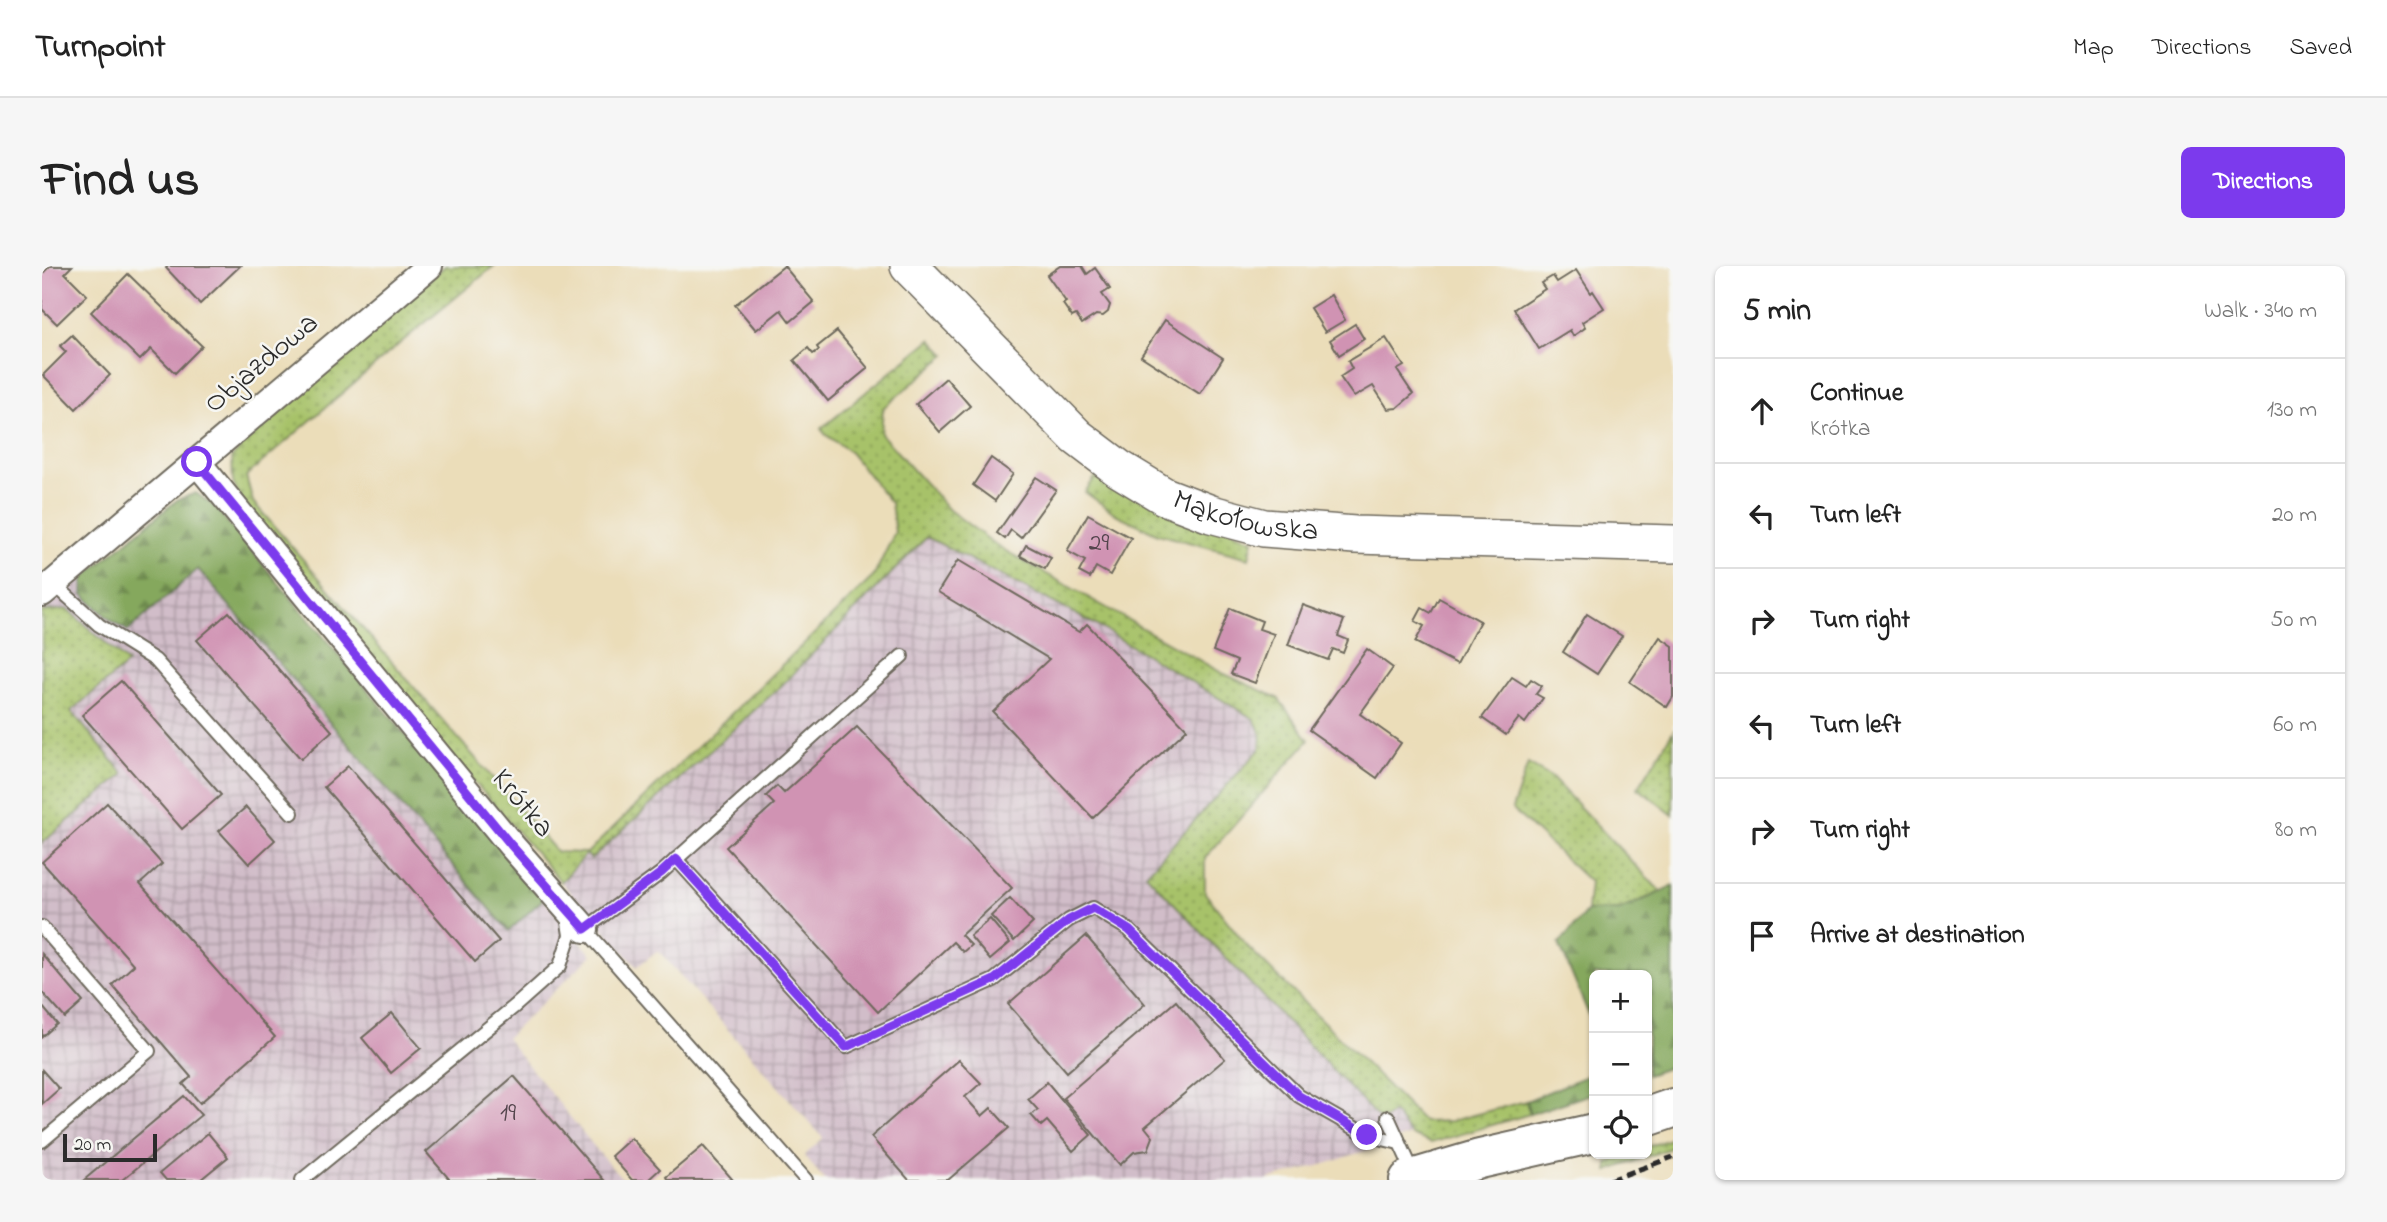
<!DOCTYPE html>
<meta charset="utf-8">
<style>
:root{--surface:#fff;--page:#f6f6f6;--text:#222;--muted:#767676;--line:#e0e0e0;--accent:#7c3aed}
body{margin:0;font-family:"Indie Flower",sans-serif;background:var(--page);color:var(--text)}
.controls{position:absolute;right:21px;bottom:21px;display:grid;overflow:hidden;border-radius:10px;box-shadow:0 2px 5px #0004}
.controls button{width:63px;height:63px;display:grid;place-items:center;padding:0;border:0;border-bottom:2px solid var(--line);background:var(--surface);color:var(--text);font:35px sans-serif}
.scale{position:absolute;left:21px;bottom:18px;width:94px;box-sizing:border-box;padding-left:7px;border:4px solid #2b2b2b;border-top:0;font-size:19px;line-height:24px;white-space:nowrap;color:#2b2b2b;-webkit-text-stroke:5px #f6f6f2;paint-order:stroke}
.stop{position:absolute;width:21px;height:21px;margin:-16px;border:5px solid #7c3aed;border-radius:50%;background:#fff}
.stop.end{background:#7c3aed;border-color:#fff;box-shadow:0 2px 7px #0008}
.list{margin:0;padding:0;list-style:none}
h2{display:flex;justify-content:space-between;align-items:center;height:91px;margin:0;padding:0 28px;font-size:30px}
h2 small{font-size:23px;font-weight:400;color:var(--muted)}
.list li{display:grid;grid-template-columns:46px 1fr auto;gap:21px;align-items:center;box-sizing:border-box;height:105px;padding:0 28px;border-top:2px solid var(--line)}
.list b{display:block;font-size:26px;white-space:nowrap}
.list p{margin:0;font-size:23px;white-space:nowrap;color:var(--muted)}
.list em{font-size:23px;font-style:normal;color:var(--muted)}
.icon{flex:none;width:38px;height:38px;fill:none;stroke:currentColor;stroke-width:2;stroke-linecap:round;stroke-linejoin:round}
.map{position:relative;flex:none;width:1631px;height:914px;overflow:hidden;border-radius:10px}
header{display:flex;align-items:center;gap:42px;box-sizing:border-box;height:98px;padding:0 35px;background:var(--surface);border-bottom:2px solid var(--line)}
header strong{font-size:33px}
nav{display:flex;gap:38px;margin-inline-start:auto;font-size:24px}
.intro{display:flex;align-items:center;justify-content:space-between;box-sizing:border-box;height:168px;padding:0 42px}
h1{margin:0;font-size:49px}
.button{padding:18px 32px;border-radius:10px;background:var(--accent);color:#fff;font-size:24px;font-weight:700}
main{display:flex;gap:42px;padding:0 42px}
aside{flex:1;background:var(--surface);border-radius:10px;box-shadow:0 2px 5px #0004}
.map>svg:first-child{display:block}
</style>
<header>
<strong>Turnpoint</strong>
<nav><a>Map</a><a>Directions</a><a>Saved</a></nav>
</header>
<div class="intro"><h1>Find us</h1><a class="button">Directions</a></div>
<main>
<div class="map">
<svg width="1631" height="914" viewBox="0 0 1631 914">
<defs>
<pattern id="industrial-grid" width="8" height="8" patternUnits="userSpaceOnUse" patternTransform="scale(1.75)"><rect width="8" height="8" fill="#d1bdc9"/><path d="M0 4h8M4 0v8" fill="none" stroke="#aa9aa3"/></pattern>
<pattern id="grass-dots" width="8" height="8" patternUnits="userSpaceOnUse" patternTransform="scale(1.75)"><rect width="8" height="8" fill="#a7c269"/><path d="M2 2h.1M6 6h.1" fill="none" stroke="#889e57" stroke-width="1.8" stroke-linecap="round"/></pattern>
<pattern id="forest-firs" width="22" height="20" patternUnits="userSpaceOnUse" patternTransform="scale(1.75)"><rect width="22" height="20" fill="#85a85d"/><path d="M5 1l3.5 6h-7zM16 11l3.5 6h-7z" fill="#6d894d"/></pattern>
</defs>
<rect width="100%" height="100%" fill="#f6f6f2"/>
<filter id="ink" filterUnits="userSpaceOnUse"><feTurbulence type="fractalNoise" baseFrequency=".0143" numOctaves="2"/><feDisplacementMap in="SourceGraphic" scale="14" xChannelSelector="R" yChannelSelector="G"/><feConvolveMatrix kernelMatrix="1 2 1 2 8 2 1 2 1" color-interpolation-filters="sRGB"/></filter>
<filter id="wash" filterUnits="userSpaceOnUse"><feTurbulence type="fractalNoise" baseFrequency=".00686" numOctaves="4" result="noise"/><feDisplacementMap in="SourceGraphic" scale="28" xChannelSelector="R" yChannelSelector="G"/><feGaussianBlur stdDeviation="1.57" result="paint"/><feColorMatrix in="noise" values="0 0 0 0 0 0 0 0 0 0 0 0 0 0 0 0 0 1.4 0 .05"/><feComposite in="paint" operator="in"/></filter>
<g filter="url(#wash)">
<rect width="100%" height="100%" fill="#ebddb9"/>
<!-- industrial -->
<g fill="url(#industrial-grid)">
<path d="M154 227 172 240 501 633 550 689 464 772 564 895 582 914H0V346L135 234Z"/>
<path d="M884 271 1049 356 1212 453 1219 468 1218 483 1104 608 1346 851 1351 846 1369 869 1284 898 1225 914H783L762 890 781 872 616 684 595 701 519 616 545 587 549 592 739 420Z"/>
</g>
<!-- grass -->
<g fill="url(#grass-dots)" stroke="#69764a" stroke-width="2">
<path d="M403 0H452L356 79 204 210 211 236 515 586 545 587 832 310 853 266 849 237 807 185 784 169 779 163 889 73 904 89 841 142 839 168 907 244 957 281 1180 407 1236 432 1267 474 1163 592V627L1206 681 1382 856 1409 855 1484 835 1488 848 1389 877 1369 869 1351 846 1340 856 1104 608 1218 483 1219 468 1212 453 1049 356 885 271 739 420 549 593 544 588 519 616 378 453 208 250 191 217 190 191 209 171Z"/>
<path d="M1055 209 1211 274 1207 292 1116 268 1075 249 1043 226Z"/>
<path d="M25 343 86 397 29 445 82 508 0 577V346Z"/>
<path d="M1631 465V549L1596 522Z"/>
<path d="M1486 498 1509 511 1619 626 1577 644 1545 645 1548 616 1470 543Z"/>
<path d="M1631 872V881L1566 905V898C1579 889 1589 888 1605 888V881Z"/>
</g>
<!-- forest -->
<g fill="url(#forest-firs)" stroke="#586a44" stroke-width="2">
<path d="M154 227 172 240 501 633 467 665 156 303 86 365 66 352 41 328 42 311 135 234Z"/>
<path d="M1631 619V800L1605 809V709H1552V761L1517 678 1545 645 1578 644 1619 626Z"/>
<path d="M1552 807V827L1488 848 1484 835Z"/>
</g>
<g id="blocks">
<!-- building -->
<g fill="#d093b3">
<path d="M8 0H30L23 7 45 29 15 58 0 43V8Z"/>
<path d="M126 0H198L158 38 124 2Z"/>
<path d="M742 0 772 36 748 56 739 44 714 64 693 39Z"/>
<path d="M1018 0H1040L1045 8 1053 2 1068 23 1060 28 1068 39 1066 46 1061 50 1054 49 1040 58 1034 49 1030 51 1021 38 1024 36 1005 9Z"/>
<path d="M1534 4 1549 27 1551 25 1562 42 1540 56 1543 62 1531 70 1528 64 1497 83 1472 43 1503 23 1499 17 1511 10 1515 16Z"/>
<path d="M86 8 160 80 133 107 109 83 98 94 49 46Z"/>
<path d="M1289 29 1303 54 1283 66 1268 42Z"/>
<path d="M1123 54 1181 92 1158 128 1099 90Z"/>
<path d="M1313 58 1322 73 1297 89 1288 74Z"/>
<path d="M795 65 826 102 786 135 752 94 766 82 771 88 777 84 775 81Z"/>
<path d="M30 69 68 109 34 143 1 109 24 86 18 80Z"/>
<path d="M1344 72 1362 100 1355 104 1371 128 1355 142 1346 143 1331 120 1312 131 1298 111 1310 103 1306 95Z"/>
<path d="M904 112 928 140 898 166 874 138Z"/>
<path d="M949 192 971 208 953 235 931 219Z"/>
<path d="M994 211 1014 224 979 272 969 264 963 273 955 267Z"/>
<path d="M1046 248 1089 272 1068 309 1054 301 1048 312 1037 306 1043 295 1025 285Z"/>
<path d="M984 279 1009 292 1003 303 978 290Z"/>
<path d="M916 294 1037 366 1045 358 1145 463 1051 552 951 446 1007 393 896 326Z"/>
<path d="M1397 332 1438 355 1415 398 1373 376 1382 360 1373 355 1380 342 1389 347Z"/>
<path d="M1261 339 1302 354 1296 370 1306 374 1301 387 1291 383 1286 394 1246 379Z"/>
<path d="M1188 342 1220 355 1217 363 1232 368 1213 417 1189 408 1195 395 1171 385Z"/>
<path d="M187 346 290 465 259 493 155 374Z"/>
<path d="M1545 348 1580 370 1555 408 1521 386Z"/>
<path d="M1618 371 1631 380V431L1625 441 1588 416Z"/>
<path d="M1325 383 1351 402 1318 448 1359 477 1335 512 1267 464Z"/>
<path d="M1470 411 1484 420 1489 413 1500 420 1494 428 1501 432 1483 457 1477 452 1464 469 1440 452Z"/>
<path d="M79 415 179 529 140 563 40 449Z"/>
<path d="M815 461 970 622 919 669 929 679 921 686 911 676 836 746 684 581 732 538 724 530 735 520 742 527Z"/>
<path d="M306 500 457 675 433 696 282 521Z"/>
<path d="M65 537 120 598 98 618 233 771 158 837 141 818 149 811 70 719 92 699 0 596Z"/>
<path d="M204 541 233 574 207 598 177 565Z"/>
<path d="M968 632 991 657 972 675 949 650Z"/>
<path d="M948 653 968 677 948 694 928 670Z"/>
<path d="M1044 670 1103 738 1025 806 966 738Z"/>
<path d="M0 688 41 736 23 752 0 726Z"/>
<path d="M1134 735 1183 793 1103 861 1111 871 1106 884 1092 886 1078 899 1021 832Z"/>
<path d="M0 740 15 758 0 771Z"/>
<path d="M350 747 379 782 349 807 320 772Z"/>
<path d="M917 794 939 817 923 831 940 850 949 842 967 862 906 914H867L829 871Z"/>
<path d="M0 804 17 823 0 838Z"/>
<path d="M472 810 562 914H408L384 886Z"/>
<path d="M1005 816 1049 869 1031 885 1005 855 999 860 989 849 996 844 986 833Z"/>
<path d="M142 830 159 849 80 914H42Z"/>
<path d="M166 867 186 891 158 914H124L118 907Z"/>
<path d="M589 872 618 903 606 914H590L569 890Z"/>
<path d="M661 880 691 914H626L624 911Z"/>
</g>
</g>
</g>
<g filter="url(#ink)">
<use href="#blocks" fill-opacity="0" stroke="#6e695d" stroke-width="2"/>
<g fill="none" stroke-linecap="round" stroke-linejoin="round">
<defs>
<g id="lane">
<path d="M11 317 57 359 113 394 250 547"/>
<path d="M634 593 804 781 952 714 1027 654 1051 642 1087 664 1257 830 1325 869 1357 877"/>
<path d="M0 661 107 785 0 875"/>
<path d="M1346 851 1372 908"/>
<path d="M260 914 473 740 518 700 528 669 525 650"/>
<path d="M764 914 543 663 619 607 860 390"/>
</g>
<g id="street">
<path d="M155 196 469 579 543 663"/>
<path d="M0 327 387 0"/>
</g>
<g id="secondary">
<path id="s1" d="M867 0 1035 171 1076 202 1122 230 1169 248 1222 262 1313 269 1631 278"/>
</g>
<g id="primary">
<path d="M1605 851 1631 842"/>
<path d="M1367 914 1438 893 1552 867"/>
</g>
</defs>
<!-- lane casing -->
<use href="#lane" stroke="#6e695d" stroke-width="16"/>
<!-- street casing -->
<use href="#street" stroke="#6e695d" stroke-width="30"/>
<!-- secondary casing -->
<use href="#secondary" stroke="#6e695d" stroke-width="40"/>
<!-- primary casing -->
<use href="#primary" stroke="#6e695d" stroke-width="42"/>
<!-- lane -->
<use href="#lane" stroke="#fff" stroke-width="12"/>
<!-- street -->
<use href="#street" stroke="#fff" stroke-width="26"/>
<!-- secondary -->
<use href="#secondary" stroke="#fff" stroke-width="37"/>
<!-- primary -->
<use href="#primary" stroke="#fff" stroke-width="38"/>
<!-- rail -->
<path stroke="#2b2b2b" stroke-width="5" stroke-dasharray="10 5" stroke-linecap="butt" d="M1568 914 1631 891"/>
</g>
</g>
<g fill="none" stroke-linecap="round" stroke-linejoin="round" filter="url(#ink)">
<!-- route -->
<path stroke="#7c3aed" stroke-width="9" d="M155 196 469 579 543 663 619 607 634 593 804 781 952 714 1027 654 1051 642 1087 664 1257 830 1325 869"/>
</g>
<g text-anchor="middle" dominant-baseline="central" stroke-width="5" stroke-linejoin="round" paint-order="stroke">
<!-- number labels -->
<g font-size="26" fill="#54454d">
<text x="1057" y="278">29</text>
<text x="466" y="848">19</text>
</g>
<!-- street labels -->
<g font-size="30" fill="#2b2b2b" stroke="#f6f6f2">
<text transform="translate(220 98) rotate(-40)">Objazdowa</text>
<text stroke="none"><textPath href="#s1" startOffset="430">Mąkołowska</textPath></text>
<text transform="translate(480 538) rotate(50)">Krótka</text>
</g>
</g>
</svg>
<div class="controls">
<button>+</button>
<button>−</button>
<button><svg class="icon" aria-label="locate" viewBox="0 0 24 24"><circle cx="12" cy="12" r="6"/><path d="M12 2v4M12 18v4M2 12h4M18 12h4"/></svg></button>
</div>
<div class="scale">20 m</div>
<div class="stop" style="left:155px;top:196px"></div>
<div class="stop end" style="left:1325px;top:869px"></div>
</div>
<aside>
<h2>5 min<small>Walk · 340 m</small></h2>
<ul class="list">
<li><svg class="icon" aria-label="ahead" viewBox="0 0 24 24"><path d="M12 20V5M6 11l6-6 6 6"/></svg><div><b>Continue</b><p>Krótka</p></div><em>130 m</em></li>
<li><svg class="icon" aria-label="left" viewBox="0 0 24 24"><path d="M17 20v-9H6M10 6l-5 5 5 5"/></svg><div><b>Turn left</b></div><em>20 m</em></li>
<li><svg class="icon" aria-label="right" viewBox="0 0 24 24"><path d="M7 20v-9h11M14 6l5 5-5 5"/></svg><div><b>Turn right</b></div><em>50 m</em></li>
<li><svg class="icon" aria-label="left" viewBox="0 0 24 24"><path d="M17 20v-9H6M10 6l-5 5 5 5"/></svg><div><b>Turn left</b></div><em>60 m</em></li>
<li><svg class="icon" aria-label="right" viewBox="0 0 24 24"><path d="M7 20v-9h11M14 6l5 5-5 5"/></svg><div><b>Turn right</b></div><em>80 m</em></li>
<li><svg class="icon" aria-label="arrive" viewBox="0 0 24 24"><path d="M6 21V4h12l-3 4 3 4H6"/></svg><div><b>Arrive at destination</b></div></li>
</ul>
</aside>
</main>
